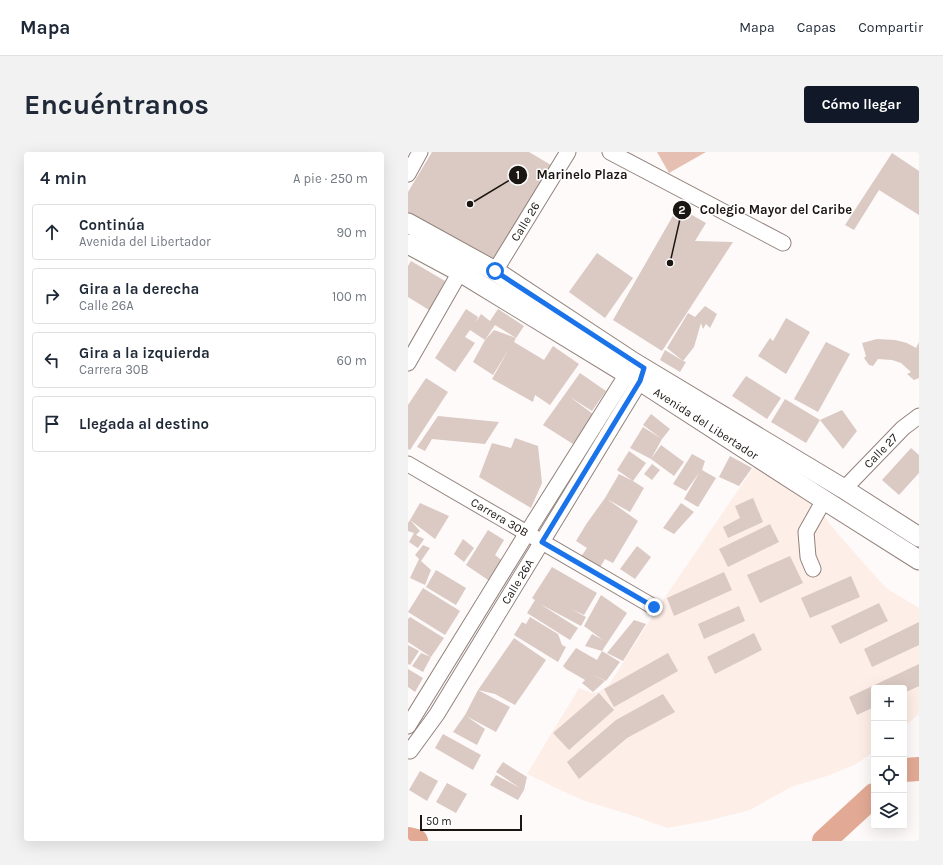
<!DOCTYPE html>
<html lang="es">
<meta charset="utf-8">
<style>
:root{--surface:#fff;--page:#f2f2f3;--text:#1f2937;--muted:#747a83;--line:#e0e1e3;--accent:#111827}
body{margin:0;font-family:Karla,sans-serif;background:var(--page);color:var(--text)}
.controls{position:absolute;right:12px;bottom:12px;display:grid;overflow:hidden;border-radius:4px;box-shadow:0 4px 16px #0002}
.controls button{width:36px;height:36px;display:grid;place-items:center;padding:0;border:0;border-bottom:1px solid var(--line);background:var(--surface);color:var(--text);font:20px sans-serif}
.scale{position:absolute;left:12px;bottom:10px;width:102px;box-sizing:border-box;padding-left:4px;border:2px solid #1c1613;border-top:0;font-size:11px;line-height:14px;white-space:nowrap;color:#1c1613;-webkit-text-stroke:3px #fff;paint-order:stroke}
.stop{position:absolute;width:12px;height:12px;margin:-9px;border:3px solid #1a73e8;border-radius:50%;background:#fff}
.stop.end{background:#1a73e8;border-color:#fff;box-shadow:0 1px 4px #0008}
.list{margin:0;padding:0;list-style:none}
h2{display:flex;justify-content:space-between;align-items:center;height:52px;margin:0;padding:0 16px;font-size:17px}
h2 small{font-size:13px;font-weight:400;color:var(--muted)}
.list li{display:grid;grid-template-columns:26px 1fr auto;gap:12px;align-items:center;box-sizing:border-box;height:56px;margin:0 8px 8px;padding:0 8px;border:1px solid var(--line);border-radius:4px}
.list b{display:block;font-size:15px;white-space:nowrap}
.list p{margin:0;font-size:13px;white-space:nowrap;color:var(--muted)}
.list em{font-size:13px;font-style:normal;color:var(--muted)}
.icon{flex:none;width:22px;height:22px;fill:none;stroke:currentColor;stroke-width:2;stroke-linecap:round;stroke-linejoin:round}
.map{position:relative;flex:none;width:511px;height:689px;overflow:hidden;border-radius:4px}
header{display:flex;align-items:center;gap:24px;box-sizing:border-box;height:56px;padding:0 20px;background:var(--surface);border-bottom:1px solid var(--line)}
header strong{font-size:19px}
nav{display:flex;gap:22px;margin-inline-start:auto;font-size:14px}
.intro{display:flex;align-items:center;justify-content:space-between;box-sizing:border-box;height:96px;padding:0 24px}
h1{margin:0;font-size:28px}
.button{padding:10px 18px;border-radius:4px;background:var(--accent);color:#fff;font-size:14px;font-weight:700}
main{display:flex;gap:24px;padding:0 24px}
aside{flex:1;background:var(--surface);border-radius:4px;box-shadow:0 4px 16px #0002}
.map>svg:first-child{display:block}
</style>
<header>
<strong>Mapa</strong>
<nav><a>Mapa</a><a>Capas</a><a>Compartir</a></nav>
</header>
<div class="intro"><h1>Encuéntranos</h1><a class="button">Cómo llegar</a></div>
<main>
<aside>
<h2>4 min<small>A pie · 250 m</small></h2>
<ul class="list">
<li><svg class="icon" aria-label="ahead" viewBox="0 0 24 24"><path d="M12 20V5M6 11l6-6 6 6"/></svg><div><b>Continúa</b><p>Avenida del Libertador</p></div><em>90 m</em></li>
<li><svg class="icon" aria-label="right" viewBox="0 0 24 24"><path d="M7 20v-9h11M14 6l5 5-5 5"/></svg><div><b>Gira a la derecha</b><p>Calle 26A</p></div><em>100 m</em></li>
<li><svg class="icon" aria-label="left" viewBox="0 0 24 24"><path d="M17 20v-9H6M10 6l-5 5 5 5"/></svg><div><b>Gira a la izquierda</b><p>Carrera 30B</p></div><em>60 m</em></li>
<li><svg class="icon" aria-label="arrive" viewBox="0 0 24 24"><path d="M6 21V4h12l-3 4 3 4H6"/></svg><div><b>Llegada al destino</b></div></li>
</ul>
</aside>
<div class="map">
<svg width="511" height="689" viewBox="0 0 511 689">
<rect width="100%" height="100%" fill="#fefaf9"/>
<!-- built -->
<path fill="#fdeee7" d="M348 312 407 353 430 382 478 436 511 456V562L496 575V536H466V600L446 613 419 624 383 635 342 658 298 669 259 676 229 665 174 648 119 622 171 536 184 541 191 540 201 533 249 457Z"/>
<!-- green -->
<path fill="#e5c0b2" d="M249 0H298L261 21Z"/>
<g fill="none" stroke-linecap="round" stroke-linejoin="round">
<!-- river -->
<g stroke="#e2aa94" stroke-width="24">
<path d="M496 618 511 617"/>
<path d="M0 687 8 689"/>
<path d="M416 689 466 643"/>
</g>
</g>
<!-- building -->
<g fill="#dbc9c3">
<path d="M24 0H121L148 16 87 107 0 64V40Z"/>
<path d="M484 1 511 19V63L471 38 446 78 437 73Z"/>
<path d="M270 55 298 71 287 89 325 90 254 199 205 168Z"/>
<path d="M189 101 225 126 197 166 161 140Z"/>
<path d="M3 109 37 129 21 158 0 145V114Z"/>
<path d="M297 154 309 162 302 176 298 172 295 177 293 171 286 195 275 209 278 210 272 220 252 208 257 198 275 209 259 196 280 161 287 165Z"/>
<path d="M58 157 70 165 68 170 73 162 82 169 90 157 116 174 108 186 87 173 77 188 62 178 57 185 67 191 47 220 27 206Z"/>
<path d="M378 166 402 180 378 222 350 204 362 186 365 189Z"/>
<path d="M86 178 108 186 106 190 136 208 145 194 171 212 142 253 127 243 125 250 84 227 101 197 85 223 65 210 77 188Z"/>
<path d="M469 187 487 188 499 191 508 196 511 190V226L506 228 499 222 503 220 493 211 484 208 470 207 465 214 461 213 456 206 458 204 454 191Z"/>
<path d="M418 190 442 202 410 260 386 247Z"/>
<path d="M172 221 198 239 184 259 162 245 185 262 165 292 135 273Z"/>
<path d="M338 224 373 246 359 267 324 244Z"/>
<path d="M18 226 40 240 2 298 0 297V253Z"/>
<path d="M377 247 412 268 434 258 449 279 435 297 412 268 398 291 363 270Z"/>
<path d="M243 262 262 277 254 287 243 307 253 293 276 310 266 324 243 307 222 296 235 275 254 287 235 273Z"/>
<path d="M30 264 91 270 77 292 24 287 17 299 9 295Z"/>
<path d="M107 286 130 294 134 331 123 356 71 325 84 291 103 296Z"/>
<path d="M503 296 511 303V321L491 343 474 328Z"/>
<path d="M221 299 238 311 225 329 209 318Z"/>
<path d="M284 302 297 309 294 318 308 326 290 355 276 347 291 321 278 339 265 332Z"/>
<path d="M322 304 344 316 331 334 311 325Z"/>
<path d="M244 312 252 318 244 328 236 322Z"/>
<path d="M211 322 225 329 236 336 222 360 199 347 230 369 205 411 197 407 191 417 172 406 179 396 168 389 179 371 197 346Z"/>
<path d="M345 346 355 370 320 386 315 375 332 366 327 354Z"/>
<path d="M12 351 41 364 27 387 2 368 12 379 8 383 16 387 10 396 1 390 6 381 0 379V371L2 368Z"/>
<path d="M273 351 286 360 266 382 255 376Z"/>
<path d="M362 372 371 390 320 415 311 397Z"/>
<path d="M80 378 96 388 87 403 96 410 83 430 58 413Z"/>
<path d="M55 387 66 396 56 410 46 402Z"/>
<path d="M15 393 22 396 13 409 23 418 17 433 2 426 11 407 7 403Z"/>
<path d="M229 394 243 405 227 427 212 417Z"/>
<path d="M382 404 395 431 352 451 339 423Z"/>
<path d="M144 415 189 441 176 463 163 457 178 465 173 474 132 452 170 476 162 488 119 461 127 448 124 446Z"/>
<path d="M28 418 58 436 48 453 18 435Z"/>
<path d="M316 420 324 438 266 464 259 446Z"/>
<path d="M443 424 452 445 402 466 393 446Z"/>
<path d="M15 436 52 459 37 483 0 460Z"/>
<path d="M193 443 219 461 194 499 177 494 184 482 195 488 176 474Z"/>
<path d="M471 451 480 469 432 492 423 474Z"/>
<path d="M331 454 337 469 296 487 290 472Z"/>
<path d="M2 465 36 486 23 505 0 490V467Z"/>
<path d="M122 465 150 482 154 493 158 495 150 510 106 483 114 470 118 472Z"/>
<path d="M226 468 238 472 215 509 199 501Z"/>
<path d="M511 470V493L464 515 456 497Z"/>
<path d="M346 481 354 498 307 522 299 505Z"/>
<path d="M106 486 138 508 107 553 87 542 70 538 102 555 88 580 58 564 77 577 69 593 45 580 57 563 70 538Z"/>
<path d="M0 493 11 499 2 513 0 512Z"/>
<path d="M168 496 189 508 194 499 212 510 198 529 185 523 197 529 185 540 174 531 177 528 158 517 155 514Z"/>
<path d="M13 501 23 505 15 520 4 514Z"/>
<path d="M260 501 270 519 206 555 196 537Z"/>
<path d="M511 512V534L496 541V536H466V555L449 563 441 545Z"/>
<path d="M0 517 15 526 7 540 0 535Z"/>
<path d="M191 541 206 558 161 598 145 581Z"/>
<path d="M255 542 267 560 219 586 171 627 159 610 208 568Z"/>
<path d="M35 582 73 603 65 618 27 596Z"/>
<path d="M95 610 119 625 116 638 110 648 82 633 88 623 112 636 88 620Z"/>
<path d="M12 619 30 629 19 649 1 638Z"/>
<path d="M39 631 59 642 48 661 28 650Z"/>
</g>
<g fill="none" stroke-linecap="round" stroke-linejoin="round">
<defs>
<g id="minor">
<path d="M202 0 375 91"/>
<path d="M0 22 12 0"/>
<path id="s1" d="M87 119 160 0"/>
<path d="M0 211 52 120"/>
<path id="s2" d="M0 312 246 455"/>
<path id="s3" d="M436 337 495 276 511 264"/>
<path d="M405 417 400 405 398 380 416 348"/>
<path d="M0 574 119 381 219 222 224 212"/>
<path id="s4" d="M0 598 2 599 29 562 232 229 235 219"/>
</g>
<g id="major">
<path d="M0 71 87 119 225 210 436 337 511 385"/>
<path id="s5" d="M0 92 52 120 219 222 232 229 416 348 511 408"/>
</g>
</defs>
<!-- minor casing -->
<use href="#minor" stroke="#92827c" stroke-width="17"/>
<!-- major casing -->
<use href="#major" stroke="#92827c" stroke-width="21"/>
<!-- minor -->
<use href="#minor" stroke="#fff" stroke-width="15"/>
<!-- major -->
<use href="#major" stroke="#fff" stroke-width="19"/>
</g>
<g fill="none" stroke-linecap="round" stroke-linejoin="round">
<!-- route -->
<path stroke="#1a73e8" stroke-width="5" d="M87 119 236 216 232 229 134 390 246 455"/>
</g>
<g text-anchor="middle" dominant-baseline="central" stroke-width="3" stroke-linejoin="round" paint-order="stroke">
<!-- street labels -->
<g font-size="12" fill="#1c1613" stroke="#fff">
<text stroke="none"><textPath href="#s1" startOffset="58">Calle 26</textPath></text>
<text stroke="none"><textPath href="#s5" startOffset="348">Avenida del Libertador</textPath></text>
<text stroke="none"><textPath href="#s3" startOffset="53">Calle 27</textPath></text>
<text stroke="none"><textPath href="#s2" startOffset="106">Carrera 30B</textPath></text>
<text stroke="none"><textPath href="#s4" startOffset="203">Calle 26A</textPath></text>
</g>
</g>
<!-- callouts -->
<path fill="none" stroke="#1c1613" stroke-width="1.5" d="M62 52L110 23M262 111L274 58"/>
<g fill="#1c1613" stroke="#fff" stroke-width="1.5">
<circle cx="62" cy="52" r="4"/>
<circle cx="262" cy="111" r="4"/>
<circle cx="110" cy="23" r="10"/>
<circle cx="274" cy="58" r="10"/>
</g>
<g font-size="12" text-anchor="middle" font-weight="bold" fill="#fff">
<text x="110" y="27">1</text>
<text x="274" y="62">2</text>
</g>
<g font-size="13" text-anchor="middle" font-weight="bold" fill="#1c1613" stroke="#fff" stroke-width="3" stroke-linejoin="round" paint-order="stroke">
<text x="174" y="27">Marinelo Plaza</text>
<text x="368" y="62">Colegio Mayor del Caribe</text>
</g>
</svg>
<div class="controls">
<button>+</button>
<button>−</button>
<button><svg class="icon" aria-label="locate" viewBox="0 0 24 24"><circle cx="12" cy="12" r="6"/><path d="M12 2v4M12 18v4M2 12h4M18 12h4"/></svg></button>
<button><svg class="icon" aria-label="layers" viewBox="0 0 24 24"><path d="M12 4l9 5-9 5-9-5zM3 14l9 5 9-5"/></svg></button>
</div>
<div class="scale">50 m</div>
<div class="stop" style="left:87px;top:119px"></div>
<div class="stop end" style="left:246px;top:455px"></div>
</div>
</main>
